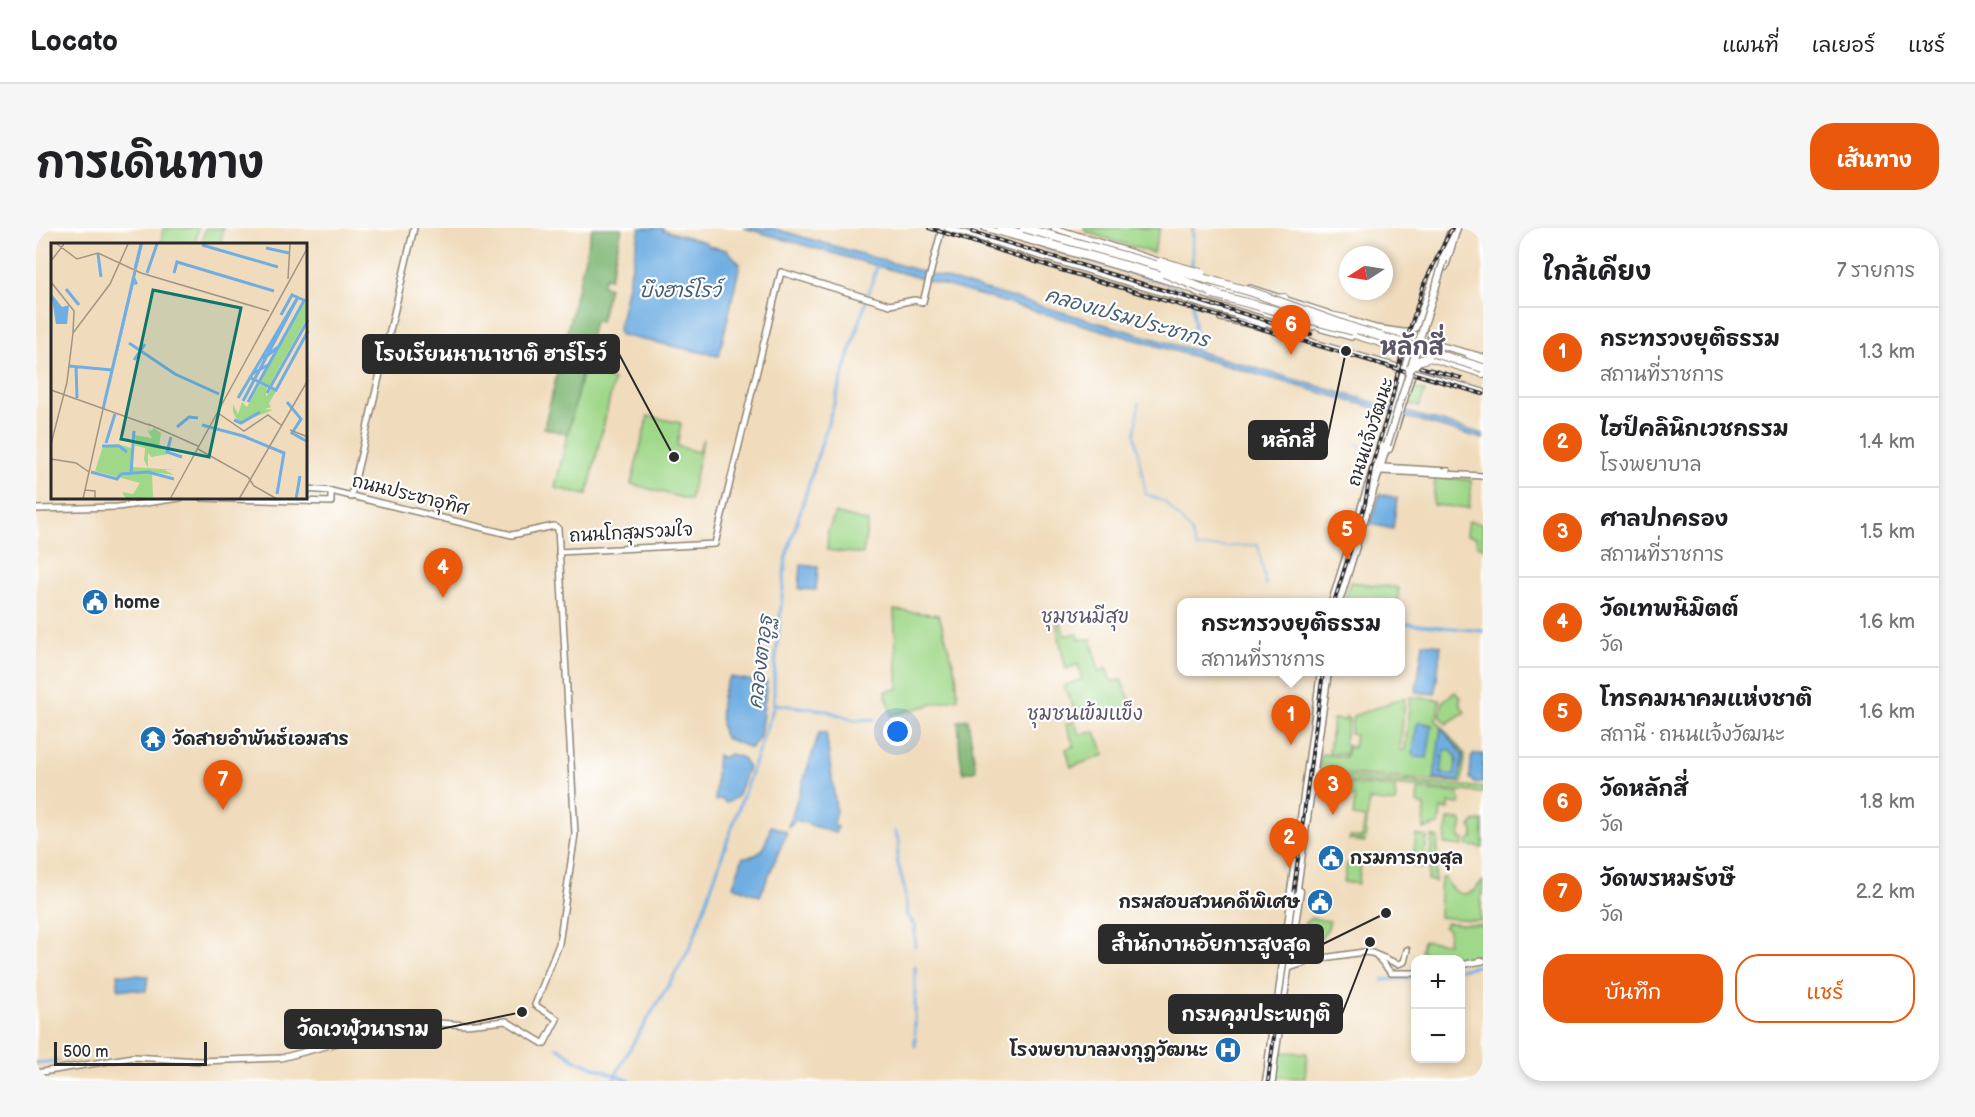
<!DOCTYPE html>
<html lang="th">
<meta charset="utf-8">
<style>
:root{--surface:#fff;--page:#f6f6f6;--text:#202124;--muted:#757577;--line:#e0e0e0;--accent:#ea580c}
body{margin:0;font-family:"Balsamiq Sans","Playpen Sans Thai",sans-serif;background:var(--page);color:var(--text)}
.controls{position:absolute;right:18px;bottom:18px;display:grid;overflow:hidden;border-radius:12px;box-shadow:0 3px 9px #0003}
.controls button{width:54px;height:54px;display:grid;place-items:center;padding:0;border:0;border-bottom:2px solid var(--line);background:var(--surface);color:var(--text);font:30px sans-serif}
.compass{position:absolute;left:1303px;top:18px;width:54px;height:54px;border-radius:50%;background:var(--surface);box-shadow:0 3px 9px #0003;rotate:258deg}
.scale{position:absolute;left:18px;bottom:15px;width:153px;box-sizing:border-box;padding-left:6px;border:3px solid #2b2b2b;border-top:0;font-size:16px;line-height:21px;white-space:nowrap;color:#2b2b2b;-webkit-text-stroke:4px #fff;paint-order:stroke}
.you{position:absolute;left:862px;top:504px;width:21px;height:21px;margin:-15px;border:4px solid #fff;border-radius:50%;background:#1a73e8;box-shadow:0 0 0 9px #1a73e833}
.badge{display:grid;place-items:center;width:39px;height:39px;border-radius:50%;background:var(--accent);color:#fff;font-size:20px;font-weight:700}
.pin{position:absolute;translate:-50% -50px;filter:drop-shadow(0 2px 3px #0008)}
.pin::after{content:'';position:absolute;top:32px;width:21px;height:18px;background:inherit;clip-path:polygon(0 0,100% 0,50% 100%)}
.popup{position:absolute;left:1141px;top:370px;width:228px;height:78px;box-sizing:border-box;display:grid;place-content:center;border-radius:12px;background:var(--surface);filter:drop-shadow(0 2px 4px #0005);font-size:20px;white-space:nowrap;color:var(--muted)}
.popup b{font-size:22px;color:var(--text)}
.popup::after{content:'';position:absolute;left:50%;top:100%;margin-left:-12px;border:12px solid transparent;border-top-color:var(--surface)}
.list{margin:0;padding:0;list-style:none}
h2{display:flex;justify-content:space-between;align-items:center;height:78px;margin:0;padding:0 24px;font-size:26px}
h2 small{font-size:20px;font-weight:400;color:var(--muted)}
.list li{display:grid;grid-template-columns:39px 1fr auto;gap:18px;align-items:center;box-sizing:border-box;height:90px;padding:0 24px;border-top:2px solid var(--line)}
.list b{display:block;font-size:22px;white-space:nowrap}
.list p{margin:0;font-size:20px;white-space:nowrap;color:var(--muted)}
.list em{font-size:20px;font-style:normal;color:var(--muted)}
.actions{display:flex;gap:12px;padding:18px 24px}
.actions a{flex:1;padding:14px 0;border:2px solid var(--accent);border-radius:24px;text-align:center;font-size:21px;color:var(--accent)}
.actions .main{background:var(--accent);color:#fff}
.map{position:relative;flex:none;width:1447px;height:853px;overflow:hidden;border-radius:24px}
header{display:flex;align-items:center;gap:36px;box-sizing:border-box;height:84px;padding:0 30px;background:var(--surface);border-bottom:2px solid var(--line)}
header strong{font-size:28px}
nav{display:flex;gap:33px;margin-inline-start:auto;font-size:21px}
.intro{display:flex;align-items:center;justify-content:space-between;box-sizing:border-box;height:144px;padding:0 36px}
h1{margin:0;font-size:42px}
.button{padding:15px 27px;border-radius:24px;background:var(--accent);color:#fff;font-size:21px;font-weight:700}
main{display:flex;gap:36px;padding:0 36px}
aside{flex:1;background:var(--surface);border-radius:24px;box-shadow:0 3px 9px #0003}
.map>svg:first-child{display:block}
</style>
<header>
<strong>Locato</strong>
<nav><a>แผนที่</a><a>เลเยอร์</a><a>แชร์</a></nav>
</header>
<div class="intro"><h1>การเดินทาง</h1><a class="button">เส้นทาง</a></div>
<main>
<div class="map">
<svg width="1447" height="853" viewBox="0 0 1447 853">
<rect width="100%" height="100%" fill="#fff"/>
<filter id="ink" filterUnits="userSpaceOnUse"><feTurbulence type="fractalNoise" baseFrequency=".0167" numOctaves="2"/><feDisplacementMap in="SourceGraphic" scale="12" xChannelSelector="R" yChannelSelector="G"/><feConvolveMatrix kernelMatrix="1 2 1 2 8 2 1 2 1" color-interpolation-filters="sRGB"/></filter>
<filter id="wash" filterUnits="userSpaceOnUse"><feTurbulence type="fractalNoise" baseFrequency=".008" numOctaves="4" result="noise"/><feDisplacementMap in="SourceGraphic" scale="24" xChannelSelector="R" yChannelSelector="G"/><feGaussianBlur stdDeviation="1.35" result="paint"/><feColorMatrix in="noise" values="0 0 0 0 0 0 0 0 0 0 0 0 0 0 0 0 0 1.4 0 .05"/><feComposite in="paint" operator="in"/></filter>
<g filter="url(#wash)">
<rect width="100%" height="100%" fill="#f0dcbc"/>
<!-- green -->
<g fill="#a0d88a" stroke="#66825a" stroke-width="1.5">
<path d="M127 0H162L159 16H125Z"/>
<path d="M169 0H187L185 16H166Z"/>
<path d="M1048 0H1124L1117 25 1050 4Z"/>
<path d="M546 144 578 152 551 267 519 260Z"/>
<path d="M1377 160 1389 163 1383 179 1370 175 1373 162Z"/>
<path d="M612 188 645 195 641 218 662 224 667 211 654 272 595 256Z"/>
<path d="M1399 249 1435 252 1433 280 1397 277Z"/>
<path d="M799 285 832 294 827 326 791 322 792 303Z"/>
<path d="M1432 293 1447 296V320L1441 317V310L1430 307Z"/>
<path d="M1314 354 1363 360 1361 374H1308Z"/>
<path d="M858 382 903 387 920 446 922 470 855 487 849 463 862 461Z"/>
<path d="M1025 395 1028 407 1042 406 1043 411H1055L1063 444 1070 440 1075 453 1085 452 1097 478 1068 488 1065 481 1059 483 1057 477 1039 483 1028 458 1046 451 1042 436 1030 441 1020 396Z"/>
<path d="M1419 464 1425 470 1423 475 1429 484 1410 496 1404 487 1407 473Z"/>
<path d="M1369 469 1364 522H1369L1374 469 1404 472 1400 492 1429 526 1426 555 1283 544 1285 526 1309 529 1313 518 1317 520 1319 507 1314 506 1317 488Z"/>
<path d="M1310 489 1313 491 1308 516 1311 517 1310 526 1293 525 1297 491 1310 492Z"/>
<path d="M1038 494 1044 506 1059 504 1069 527 1035 539 1030 521 1038 518 1030 496Z"/>
<path d="M1286 547 1447 560V565L1286 551Z"/>
<path d="M1291 554 1359 560 1360 575 1333 572 1329 614 1313 612 1314 609 1326 610 1329 590 1317 588 1319 569 1280 565 1281 557Z"/>
<path d="M1382 562 1423 565 1424 576 1413 575V582L1405 581 1403 597 1388 601 1389 578 1381 575Z"/>
<path d="M1412 591 1424 592 1427 596 1423 609 1428 612 1427 618 1409 616Z"/>
<path d="M1439 593H1447V620L1431 617 1432 613 1437 610V602L1434 599Z"/>
<path d="M1380 607 1391 609 1387 640 1376 638Z"/>
<path d="M1396 608 1402 610 1399 654 1392 652Z"/>
<path d="M1311 636 1325 637 1322 656 1308 654Z"/>
<path d="M1405 650H1409C1414 661 1424 671 1437 663 1441 660 1443 655 1447 653L1444 693 1403 689Z"/>
<path d="M1275 690 1294 693C1290 709 1279 719 1262 718L1263 702 1268 701 1269 695Z"/>
<path d="M1410 695 1447 697C1447 705 1447 720 1444 726 1439 735 1400 732 1389 731V725L1385 723 1387 713 1412 715 1413 702 1407 699Z"/>
<path d="M1243 824 1271 825 1269 850 1240 849Z"/>
</g>
<!-- forest -->
<g fill="#80b876" stroke="#567250" stroke-width="1.5">
<path d="M556 0H586L574 50 569 49 566 57 573 60 564 94 558 93 532 206 508 200Z"/>
<path d="M932 491 940 542 928 545C922 531 924 509 922 493Z"/>
</g>
<!-- water -->
<g fill="#70aee2" stroke="#4e6c86" stroke-width="1.5" fill-rule="evenodd">
<path d="M604 0H627V2L669 14 673 18 691 22 704 36 683 128 585 107 582 103Z"/>
<path d="M708 0H736L1447 206V211Z"/>
<path d="M1344 266 1361 270 1357 301 1334 296Z"/>
<path d="M765 337 782 339 780 362 763 361Z"/>
<path d="M1387 415 1405 417 1399 466 1380 464Z"/>
<path d="M694 449 718 453 723 450 731 454 724 509 715 520 689 510C682 495 683 463 694 449Z"/>
<path d="M1384 494 1396 497 1391 530 1379 529 1377 526 1381 496Z"/>
<path d="M1405 499 1427 527 1423 553 1398 551ZM1408 522H1415L1421 530 1418 547 1405 545Z"/>
<path d="M790 504 800 581 798 597 802 599 799 605 760 592 752 599 783 505Z"/>
<path d="M694 526 707 530 712 538 701 569 690 575 685 571 679 573 681 527 686 530Z"/>
<path d="M1438 526H1447V555H1439L1434 550 1435 530Z"/>
<path d="M735 598 751 604 724 668 697 658 707 629C731 629 728 615 735 598Z"/>
<path d="M82 746 112 748 110 763 82 761Z"/>
</g>
<g fill="none" stroke-linecap="round" stroke-linejoin="round">
<!-- stream -->
<g stroke="#70aee2" stroke-width="1.5">
<path d="M1004 19 1043 30"/>
<path d="M1047 31 1147 61"/>
<path d="M1154 64 1157 65"/>
<path d="M1103 175 1099 208 1110 266 1129 274 1154 302 1160 320 1222 317 1230 358"/>
<path d="M1321 215 1336 231"/>
</g>
<!-- canal -->
<g stroke="#70aee2" stroke-width="3">
<path d="M1156 40 1157 0"/>
<path d="M1156 62 1160 126"/>
<path d="M1364 395 1447 403"/>
<path d="M738 476 788 482 818 492 838 491"/>
<path d="M859 603 863 614 861 632 868 659 871 687 879 698V718"/>
<path d="M1424 741 1447 737"/>
<path d="M1347 752 1380 749"/>
<path d="M879 753V738"/>
<path d="M879 771V756"/>
<path d="M879 789V773"/>
<path d="M879 805V790"/>
<path d="M879 818V809"/>
<path d="M521 819 540 832 594 853"/>
<path d="M0 835 22 833"/>
<path d="M577 853C599 804 633 763 656 715L738 478V450L750 329 842 35"/>
</g>
</g>
</g>
<g filter="url(#ink)">
<g fill="none" stroke-linecap="round" stroke-linejoin="round">
<defs>
<g id="secondary">
<path d="M911 0 1254 103 1274 113"/>
<path d="M949 0 1129 52"/>
<path d="M1018 0 1128 35"/>
<path d="M1214 60 1294 86"/>
<path d="M1160 64 1277 99"/>
<path d="M1185 90 1227 99"/>
<path d="M1306 90 1346 102"/>
<path d="M1286 101 1315 109"/>
<path d="M1357 105 1447 129"/>
<path d="M1272 113 1447 164"/>
<path d="M1347 239 1412 243"/>
<path d="M1346 243 1447 248"/>
<path d="M315 269 378 0"/>
<path d="M166 270 295 274V263"/>
<path d="M0 281 82 279 144 270"/>
<path d="M523 324 679 316 745 44 854 77 878 72 887 74 906 0"/>
<path d="M1341 728 1355 745H1380"/>
<path d="M1254 730 1272 731"/>
<path d="M1424 737 1447 733"/>
<path d="M1253 740 1280 731 1328 724 1336 725 1362 736 1368 734 1371 722"/>
<path d="M0 845 97 829 164 833 245 830 328 808 373 793 430 797 470 793 508 816 521 791 499 777 523 716 539 606 522 300 518 298 476 307 295 263 270 261"/>
</g>
<g id="primary">
<path d="M1409 39 1421 0"/>
<path d="M1343 101 1370 105 1380 99 1414 6"/>
<path d="M1388 103 1387 111 1391 115"/>
<path d="M1353 221 1377 142"/>
<path d="M1296 374 1368 143 1372 129 1367 123"/>
<path d="M1303 374 1351 217"/>
<path d="M1260 667 1292 444"/>
<path d="M1254 670 1285 444"/>
<path d="M1239 828 1264 663"/>
<path d="M1232 837 1239 781"/>
<path d="M1230 853 1233 835"/>
<path d="M1236 853 1239 827"/>
</g>
<g id="highway">
<path d="M965 0 1133 48"/>
<path d="M1139 47 1179 59"/>
<path d="M1127 50 1164 63"/>
<path d="M1173 60 1205 70"/>
<path d="M1202 67 1251 82"/>
<path d="M1236 72 1248 70"/>
<path d="M1289 87 1309 91"/>
<path d="M1275 95 1291 100"/>
<path d="M1311 104 1447 145"/>
<path d="M1434 127 1447 133"/>
</g>
</defs>
<!-- secondary casing -->
<use href="#secondary" stroke="#8e8474" stroke-width="8"/>
<!-- primary casing -->
<use href="#primary" stroke="#8e8474" stroke-width="9"/>
<!-- highway casing -->
<use href="#highway" stroke="#8e8474" stroke-width="10"/>
<!-- secondary -->
<use href="#secondary" stroke="#fff" stroke-width="5"/>
<!-- primary -->
<use href="#primary" stroke="#fff" stroke-width="6"/>
<!-- highway -->
<use href="#highway" stroke="#fff" stroke-width="8"/>
<defs>
<g id="rail">
<path d="M893 0 1025 42 1447 166"/>
<path d="M936 4 1180 78"/>
<path d="M1172 75 1275 106"/>
<path d="M1384 139 1425 150"/>
<path d="M1298 374 1329 276 1335 241 1356 171 1365 129 1388 56 1416 0"/>
<path d="M1232 853 1287 444"/>
</g>
</defs>
<!-- rail casing -->
<use href="#rail" stroke="#2b2b2b" stroke-width="4"/>
<!-- rail -->
<use href="#rail" stroke="#fff" stroke-width="1.5" stroke-dasharray="4.5" stroke-linecap="butt"/>
<defs>
<g id="primary-bridge">
<path d="M1351 217 1408 32"/>
<path d="M1240 787 1256 667"/>
</g>
<g id="highway-bridge">
<path d="M988 0 1216 64 1320 101 1447 140"/>
<path d="M1125 34 1165 45"/>
<path d="M1128 45 1180 66"/>
<path d="M1177 66 1317 103"/>
<path d="M1374 141 1382 133 1392 130"/>
</g>
</defs>
<!-- primary-bridge casing -->
<use href="#primary-bridge" stroke="#8e8474" stroke-width="9" stroke-linecap="butt"/>
<!-- highway-bridge casing -->
<use href="#highway-bridge" stroke="#8e8474" stroke-width="10" stroke-linecap="butt"/>
<!-- primary-bridge -->
<use href="#primary-bridge" stroke="#fff" stroke-width="6"/>
<!-- highway-bridge -->
<use href="#highway-bridge" stroke="#fff" stroke-width="8"/>
</g>
</g>
<!-- icons -->
<defs>
<symbol id="civic-disc" viewBox="-11 -11 22 22"><circle r="9.5" fill="#1f6fb2" stroke="#fff"/><path d="M-.6-6.5H3V-4.5H.6V-3L4-1V1h2V6H-6V1h2V-1L-.6-3ZM-1.2 2.5V6h2.4V2.5Z" fill="#fff"/></symbol>
<symbol id="temple-disc" viewBox="-11 -11 22 22"><circle r="9.5" fill="#1f6fb2" stroke="#fff"/><path d="M0-6L5-2H3V0L6.5 2.5H4V6H1.5V3h-3V6H-4V2.5H-6.5L-3 0V-2H-5Z" fill="#fff"/></symbol>
<symbol id="hospital-disc" viewBox="-11 -11 22 22"><circle r="9.5" fill="#1f6fb2" stroke="#fff"/><path d="M-5-5h3v3.5h4V-5h3V5h-3V1.5h-4V5h-3Z" fill="#fff"/></symbol>
</defs>
<g fill-rule="evenodd">
<use href="#civic-disc" x="44" y="359" width="30" height="30"/>
<use href="#temple-disc" x="102" y="496" width="30" height="30"/>
<use href="#civic-disc" x="1280" y="615" width="30" height="30"/>
<use href="#civic-disc" x="1269" y="659" width="30" height="30"/>
<use href="#hospital-disc" x="1177" y="807" width="30" height="30"/>
</g>
<g text-anchor="middle" dominant-baseline="central" stroke-width="4.5" stroke-linejoin="round" paint-order="stroke">
<!-- street labels -->
<g font-size="18" fill="#2b2b2b" stroke="#fff">
<text transform="translate(1335 204) rotate(-72)">ถนนแจ้งวัฒนะ</text>
<text transform="translate(374 267) rotate(14)">ถนนประชาอุทิศ</text>
<text transform="translate(595 305) rotate(-3)">ถนนโกสุมรวมใจ</text>
</g>
<!-- poi labels -->
<g font-size="18" font-weight="bold" fill="#2b2b2b" stroke="#fff" text-anchor="start">
<text x="78" y="374">home</text>
<text x="136" y="511">วัดสายอำพันธ์เอมสาร</text>
<text x="1314" y="630">กรมการกงสุล</text>
<text x="1264" y="674" text-anchor="end">กรมสอบสวนคดีพิเศษ</text>
<text x="1172" y="822" text-anchor="end">โรงพยาบาลมงกุฎวัฒนะ</text>
</g>
<!-- water labels -->
<g font-size="20" font-style="italic" fill="#475f74" stroke="#fff">
<text x="644" y="63">บึงฮาร์โรว์</text>
<text transform="translate(1091 90) rotate(16)">คลองเปรมประชากร</text>
<text transform="translate(725 434) rotate(-83)">คลองตาอูฐ</text>
</g>
<!-- neighbourhood labels -->
<g font-size="20" fill="#5e5568" stroke="#fff">
<text x="1049" y="389">ชุมชนมีสุข</text>
<text x="1049" y="486">ชุมชนเข้มแข็ง</text>
</g>
<!-- district labels -->
<g font-size="24" font-weight="bold" fill="#5e5568" stroke="#fff">
<text x="1376" y="119">หลักสี่</text>
</g>
</g>
<!-- overview -->
<g transform="translate(15 15)">
<rect width="256" height="256" fill="#f0dcbc"/>
<path d="M253 60H256V75L218 143 210 138ZM209 141 216 144 215 154 220 147 228 144 218 160 220 164 214 166 222 167 188 180 183 177H186L182 169V161L187 171 191 159 196 164ZM99 183 98 189 103 185 110 190 108 203 111 207 113 204V208L116 205 117 211 100 214 97 210V225L93 217 94 205 82 202 86 200 83 192 101 195 97 189ZM66 201 81 205V224L126 227H114L123 232 101 229 102 254 75 256 71 249 82 251 89 240 44 228 52 203Z" fill="#a0d88a"/>
<path d="M92 1 84 34 87 41 83 42 84 36 54 165 91 1ZM0 50 11 64 18 62 16 81H5Z" fill="#70aee2"/>
<path fill="none" stroke="#70aee2" stroke-width="3" d="M151 2 227 24M215 5 238 10M47 11 50 34M84 26 90 1M96 30 106 1M123 30 126 19 223 48M15 46 28 62M230 72 241 52 257 59M78 100 124 131 168 151M212 116 227 104M83 117 94 101M18 123 61 127M25 123 26 155M201 131 217 122M198 134 225 147 257 88M216 150 257 77M187 155 247 54M192 158 247 54M197 159 254 56M236 159 250 176 241 190 257 199M52 166 84 28M183 177 190 180 209 169M151 182 192 193M126 184 138 174 147 175M192 193 233 210 226 251M120 194 116 209 131 214M55 200 64 171M51 203H68L76 209M40 229 66 236 70 231M70 231 97 229 123 236M80 231 83 188M245 256 249 233"/>
<path fill="none" stroke="#a19582" stroke-width="1.5" d="M6 1 26 16 47 10 90 30 218 68M0 18 13 1M237 36 239 1M0 39 23 68 22 90M0 147 98 182M167 170 193 188 217 172 230 182M97 181 147 203M239 187 257 194M0 201 16 139 22 90 59 41 77 1M147 206 197 234 203 243 226 256M0 216 25 220 38 229M34 247 44 248V256M32 256 52 166M119 256 257 4M188 256 257 137"/>
<path fill="#0f766e" fill-opacity="0.15" stroke="#0f766e" stroke-width="3" d="M102 47 190 65 158 214 70 196Z"/>
<rect width="256" height="256" fill="none" stroke="#2b2b2b" stroke-width="3"/>
</g>
<!-- callouts -->
<path fill="none" stroke="#2b2b2b" stroke-width="2" d="M638 229L583 126M1310 123L1291 212M1350 685L1287 716M1334 714L1306 786M486 784L405 801"/>
<g fill="#2b2b2b" stroke="#fff" stroke-width="2">
<circle cx="638" cy="229" r="6"/>
<circle cx="1310" cy="123" r="6"/>
<circle cx="1350" cy="685" r="6"/>
<circle cx="1334" cy="714" r="6"/>
<circle cx="486" cy="784" r="6"/>
</g>
<g fill="#2b2b2b" stroke="#2b2b2b" stroke-width="2">
<rect x="327" y="107" width="256" height="38" rx="6"/>
<rect x="1213" y="193" width="78" height="38" rx="6"/>
<rect x="1063" y="697" width="224" height="38" rx="6"/>
<rect x="1133" y="767" width="173" height="38" rx="6"/>
<rect x="249" y="782" width="156" height="38" rx="6"/>
</g>
<g font-size="20" text-anchor="middle" font-weight="bold" fill="#fff">
<text x="455" y="133">โรงเรียนนานาชาติ ฮาร์โรว์</text>
<text x="1252" y="219">หลักสี่</text>
<text x="1175" y="723">สำนักงานอัยการสูงสุด</text>
<text x="1220" y="793">กรมคุมประพฤติ</text>
<text x="327" y="808">วัดเวฬุวนาราม</text>
</g>
</svg>
<div class="controls">
<button>+</button>
<button>−</button>
</div>
<svg class="compass" viewBox="-18 -18 36 36"><path d="M0-13l5 13h-10z" fill="#e53935"/><path d="M0 13l5-13h-10z" fill="#757577"/></svg>
<div class="scale">500 m</div>
<div class="you"></div>
<div class="pin badge" style="left:1255px;top:517px">1</div>
<div class="popup"><b>กระทรวงยุติธรรม</b>สถานที่ราชการ</div>
<div class="pin badge" style="left:1253px;top:640px">2</div>
<div class="pin badge" style="left:1297px;top:587px">3</div>
<div class="pin badge" style="left:407px;top:370px">4</div>
<div class="pin badge" style="left:1311px;top:332px">5</div>
<div class="pin badge" style="left:1255px;top:127px">6</div>
<div class="pin badge" style="left:187px;top:582px">7</div>
</div>
<aside>
<h2>ใกล้เคียง<small>7 รายการ</small></h2>
<ul class="list">
<li><span class="badge">1</span><div><b>กระทรวงยุติธรรม</b><p>สถานที่ราชการ</p></div><em>1.3 km</em></li>
<li><span class="badge">2</span><div><b>ไฮป์คลินิกเวชกรรม</b><p>โรงพยาบาล</p></div><em>1.4 km</em></li>
<li><span class="badge">3</span><div><b>ศาลปกครอง</b><p>สถานที่ราชการ</p></div><em>1.5 km</em></li>
<li><span class="badge">4</span><div><b>วัดเทพนิมิตต์</b><p>วัด</p></div><em>1.6 km</em></li>
<li><span class="badge">5</span><div><b>โทรคมนาคมแห่งชาติ</b><p>สถานี · ถนนแจ้งวัฒนะ</p></div><em>1.6 km</em></li>
<li><span class="badge">6</span><div><b>วัดหลักสี่</b><p>วัด</p></div><em>1.8 km</em></li>
<li><span class="badge">7</span><div><b>วัดพรหมรังษี</b><p>วัด</p></div><em>2.2 km</em></li>
</ul>
<div class="actions"><a class="main">บันทึก</a><a>แชร์</a></div>
</aside>
</main>
